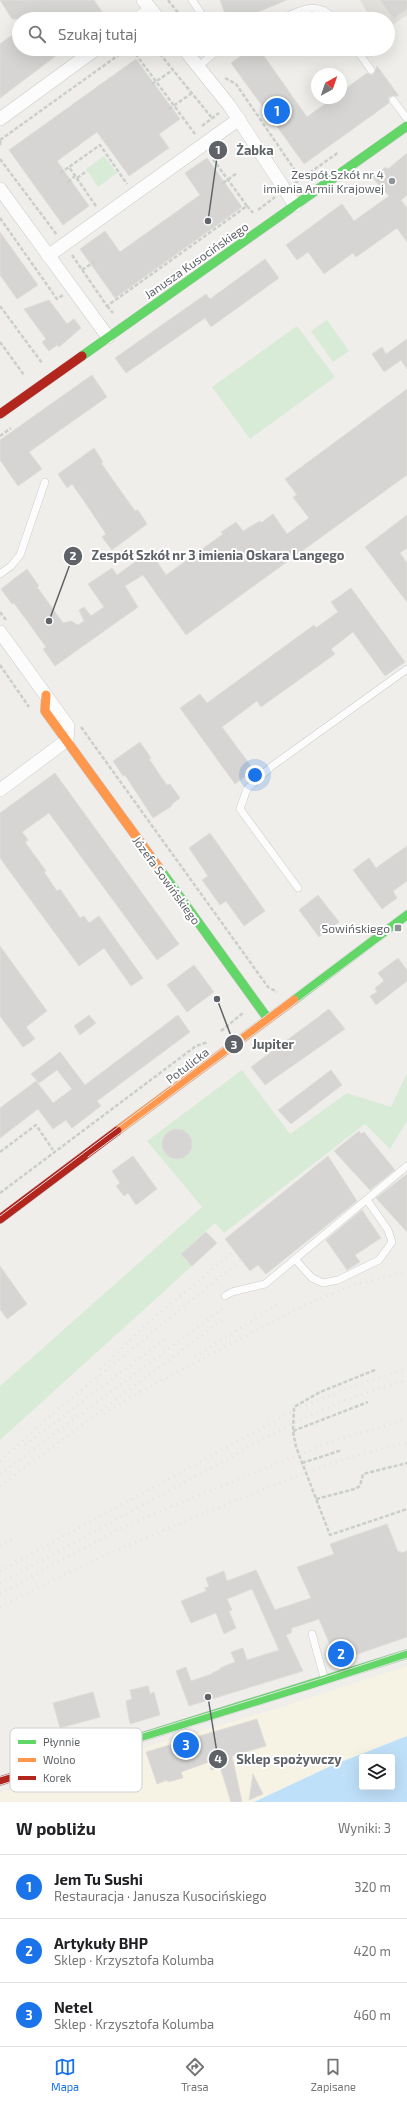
<!DOCTYPE html>
<html lang="pl">
<meta charset="utf-8">
<style>
:root{--surface:#fff;--page:#f6f6f6;--text:#202124;--muted:#757577;--line:#e0e0e0;--accent:#1a73e8}
body{margin:0;font-family:"Exo 2",sans-serif;background:var(--page);color:var(--text)}
.controls{position:absolute;right:12px;bottom:12px;display:grid;overflow:hidden;border-radius:4px;box-shadow:0 4px 16px #0002}
.controls button{width:36px;height:36px;display:grid;place-items:center;padding:0;border:0;border-bottom:1px solid var(--line);background:var(--surface);color:var(--text);font:20px sans-serif}
.compass{position:absolute;left:311px;top:68px;width:36px;height:36px;border-radius:50%;background:var(--surface);box-shadow:0 4px 16px #0002;rotate:40deg}
.you{position:absolute;left:255px;top:775px;width:14px;height:14px;margin:-10px;border:3px solid #fff;border-radius:50%;background:#1a73e8;box-shadow:0 0 0 6px #1a73e833}
.badge{display:grid;place-items:center;width:26px;height:26px;border-radius:50%;background:var(--accent);color:#fff;font-size:13px;font-weight:700}
.pin{position:absolute;translate:-50% -50%;border:2px solid #fff;box-shadow:0 1px 4px #0006}
.list{margin:0;padding:0;list-style:none}
h2{display:flex;justify-content:space-between;align-items:center;height:52px;margin:0;padding:0 16px;font-size:17px}
h2 small{font-size:13px;font-weight:400;color:var(--muted)}
.list li{display:grid;grid-template-columns:26px 1fr auto;gap:12px;align-items:center;box-sizing:border-box;height:64px;padding:0 16px;border-top:1px solid var(--line)}
.list b{display:block;font-size:15px;white-space:nowrap}
.list p{margin:0;font-size:13px;white-space:nowrap;color:var(--muted)}
.list em{font-size:13px;font-style:normal;color:var(--muted)}
.icon{flex:none;width:22px;height:22px;fill:none;stroke:currentColor;stroke-width:2;stroke-linecap:round;stroke-linejoin:round}
.map{position:relative;flex:none;width:407px;height:1802px;overflow:hidden}
.search{position:absolute;background:var(--surface);box-shadow:0 4px 16px #0002;left:12px;right:12px;top:12px;height:44px;display:flex;align-items:center;gap:10px;box-sizing:border-box;padding:0 14px;border-radius:22px;color:var(--muted);font-size:15px}
.sheet{height:244px;background:var(--surface)}
nav{display:flex;justify-content:space-around;align-items:center;box-sizing:border-box;height:56px;border-top:1px solid var(--line);background:var(--surface);font-size:11px;color:var(--muted)}
nav a{display:grid;justify-items:center;gap:2px}
nav .on{color:var(--accent)}
.map>svg:first-child{display:block}
</style>
<div class="map">
<svg width="407" height="1802" viewBox="0 0 407 1802">
<rect width="100%" height="100%" fill="#efeeea"/>
<!-- commercial -->
<path fill="#f7f3e4" d="M407 1666V1736L331 1766 254 1802H0V1792L28 1786 142 1748 279 1708Z"/>
<!-- education -->
<path fill="#e2e0da" d="M360 0H407V15L388 28V19H371Z"/>
<!-- green -->
<g fill="#d8ebd6">
<path d="M104 156 117 173 98 187 86 169Z"/>
<path d="M327 320 349 351 333 362 311 331Z"/>
<path d="M297 326 335 377 250 439 212 387Z"/>
<path d="M242 1070 290 1134 347 1093 391 1107 407 1073V1121L390 1149 365 1124 224 1233 215 1223 181 1254 192 1266 0 1440V1386L202 1207 147 1141Z"/>
</g>
<!-- water -->
<path fill="#bfe0f9" fill-rule="evenodd" d="M407 1736V1802H254L331 1766ZM362 1757H392V1787H362Z"/>
<!-- building -->
<g fill="#d6d5d3" stroke="#deddd9">
<path d="M0 0H94L107 19H12Z"/>
<path d="M220 0H287L241 19H227Z"/>
<path d="M380 0H407V9L394 19Z"/>
<path d="M19 30V49H65L0 98V44Z"/>
<path d="M251 49H259L307 117 333 98H341V92L367 73 371 75 374 74 377 66 399 96H390L388 98 389 103 304 164 231 63Z"/>
<path d="M136 59 180 119 159 134 169 148 129 176 97 132 57 161 89 206 63 225 9 150Z"/>
<path d="M407 153V195L401 200 407 208V242L397 228 356 257 353 253 324 274 308 252 297 260 286 245 342 204 354 221 389 196 372 177 386 167 388 169Z"/>
<path d="M207 158 242 207 115 298 80 249 105 231 120 252 200 195 185 173Z"/>
<path d="M0 232 38 285 17 299 0 275Z"/>
<path d="M265 259 279 278 211 327 205 318 126 373 115 358 206 294 210 299Z"/>
<path d="M49 300 67 324 74 319 81 328 59 347 57 345 49 351 42 342 46 339 24 309Z"/>
<path d="M407 339V369L401 360 384 372 372 354 382 347 386 354Z"/>
<path d="M92 375 107 397 29 452 42 469 18 486 0 460V440Z"/>
<path d="M407 389V475L186 635 143 575 125 586 138 607 55 666 43 649 46 647 14 603 12 604 1 589 27 569 39 586 37 587 63 623 71 621 78 625 84 621 79 610 84 607 91 616 104 607 88 584 112 568 117 575 150 551 166 575 223 534 221 532 236 522 243 531 260 521 261 523 273 514 287 534 309 518 293 497 297 495 285 479Z"/>
<path d="M94 448 103 462 101 463 135 511 138 510 147 524 112 550 102 537 106 534 84 501 72 484 67 488 58 474Z"/>
<path d="M407 515V548L400 553 407 563V602L365 547Z"/>
<path d="M351 588 405 662 385 676 353 632 331 649 335 654 261 707 257 701 222 727 254 770 235 784 180 708 200 694 207 703 314 625 316 628 338 612 331 602Z"/>
<path d="M140 742 151 758 149 759 164 781 167 785 170 784 180 798 171 805 172 806 153 818 125 775 123 776 113 761Z"/>
<path d="M55 773 179 944 157 960 49 813 22 832 28 840 25 842 46 871 44 872 57 891 60 889 80 918 84 916 89 923 99 916 143 978 131 986 104 948 79 966 0 858V813Z"/>
<path d="M210 833 265 911 244 926 226 901 220 905 202 880 208 876 189 848Z"/>
<path d="M407 846V881L393 891 397 898 382 909 353 870 369 858 376 868Z"/>
<path d="M318 895 339 922 319 937 299 910Z"/>
<path d="M0 946 47 1011 26 1027 35 1039 23 1047 0 1016Z"/>
<path d="M398 958 407 970V981L376 1005 370 996 377 992 375 988 384 981 378 973Z"/>
<path d="M194 965 214 992 187 1012 167 985Z"/>
<path d="M329 1009 345 1029 265 1085 251 1067Z"/>
<path d="M89 1015 96 1023 80 1035 74 1026Z"/>
<path d="M178 1015 190 1032 97 1101 101 1106 72 1128 66 1120 53 1129 38 1109 0 1138V1108L36 1081 53 1103 72 1089 57 1070 39 1083 31 1074 60 1052 85 1085Z"/>
<path d="M331 1070 342 1085 291 1124 278 1110Z"/>
<circle cx="177" cy="1144" r="15"/>
<path d="M359 1131 361 1134 364 1132 395 1170 370 1190 334 1151Z"/>
<path d="M133 1156 157 1189 136 1205 128 1193 124 1196 116 1186 120 1183 112 1171Z"/>
<path d="M328 1156 357 1201 266 1274 258 1265 250 1271 225 1239Z"/>
<path d="M407 1174V1232L376 1198Z"/>
<path d="M362 1210 381 1238 355 1255 360 1262 347 1270 326 1240Z"/>
<path d="M206 1232 217 1243 192 1266 181 1254Z"/>
<path d="M0 1266 27 1304 7 1319 0 1309Z"/>
<path d="M387 1524 398 1552 400 1551 401 1553 407 1551V1637L337 1661 319 1619 292 1628 291 1633 286 1635 303 1671 189 1706 176 1671 186 1667 191 1681 212 1674V1673L221 1669 220 1668 235 1662 231 1652 243 1648 247 1660 279 1650 252 1589 227 1599 232 1610 229 1611 236 1628 224 1634 216 1613 191 1623 181 1601 206 1591 205 1588 209 1587 206 1578 224 1571 227 1581 256 1570 275 1610 311 1598 297 1567 334 1554 330 1544Z"/>
<path d="M148 1686 150 1694 154 1692 160 1715 130 1724 126 1701 132 1699 130 1690Z"/>
<path d="M93 1692 100 1717 60 1728 53 1703Z"/>
<path d="M257 1719 266 1746 232 1756 242 1802H231L220 1767 211 1770 209 1762 181 1772 183 1778 168 1782 167 1780 157 1784 146 1752Z"/>
<path d="M253 1774 263 1794 249 1800Z"/>
</g>
<g fill="none" stroke-linecap="round" stroke-linejoin="round">
<defs>
<g id="lane">
<path d="M192 0 205 19"/>
<path d="M281 19C301 10 318 0 334 19"/>
<path d="M356 49 371 70"/>
<path d="M199 66 219 49"/>
<path d="M393 100 407 119"/>
<path d="M0 574 11 566 20 555 45 482"/>
<path d="M298 888 240 809 247 789 272 766 407 669"/>
<path d="M295 1259 312 1278 323 1283 338 1280 379 1260 392 1242 388 1230 367 1200"/>
<path d="M225 1296 232 1292 265 1284 407 1166"/>
<path d="M312 1634 325 1681"/>
</g>
<g id="street">
<path d="M143 0 159 19"/>
<path d="M137 19 146 13 149 7"/>
<path d="M184 49 229 105 295 205"/>
<path d="M0 119 96 49"/>
<path d="M0 189 108 337"/>
<path d="M48 256 239 119"/>
<path d="M0 632 68 726 67 740 0 790"/>
</g>
<g id="fast">
<path d="M82 356 407 126"/>
<path d="M159 868 268 1019"/>
<path d="M294 1000 407 915"/>
<path d="M126 1742 407 1654"/>
</g>
<g id="slow">
<path d="M46 695 45 711 159 868"/>
<path d="M117 1131 294 1000"/>
</g>
<g id="jam">
<path d="M0 414 82 356"/>
<path d="M0 1219 117 1131"/>
<path d="M0 1781 126 1742"/>
</g>
</defs>
<!-- lane casing -->
<use href="#lane" stroke="#cbcccc" stroke-width="8"/>
<!-- street casing -->
<use href="#street" stroke="#cbcccc" stroke-width="14"/>
<!-- fast casing -->
<use href="#fast" stroke="#cacacb" stroke-width="10"/>
<!-- slow casing -->
<use href="#slow" stroke="#cacacb" stroke-width="10"/>
<!-- jam casing -->
<use href="#jam" stroke="#cacacb" stroke-width="10"/>
<!-- path -->
<g stroke="#cacfcc" stroke-width="2.5" stroke-dasharray="4 2" stroke-linecap="butt">
<path d="M168 0 183 19"/>
<path d="M132 49 195 134"/>
<path d="M156 49 212 118"/>
<path d="M225 78 236 84 301 179"/>
<path d="M152 84 173 70"/>
<path d="M169 109 192 93"/>
<path d="M202 126 219 113"/>
<path d="M0 140 127 49"/>
<path d="M0 145 1 139"/>
<path d="M0 159 57 235"/>
<path d="M60 173 69 167"/>
<path d="M77 178 87 171"/>
<path d="M68 182 75 176"/>
<path d="M223 183 237 173"/>
<path d="M295 183 339 152"/>
<path d="M96 206 69 167 100 145 127 184"/>
<path d="M247 206 253 213"/>
<path d="M258 210 275 197"/>
<path d="M0 218 57 299 63 295"/>
<path d="M72 255 107 306 247 206 210 155"/>
<path d="M82 270 94 262"/>
<path d="M0 306 42 363"/>
<path d="M107 306 113 313"/>
<path d="M0 342 24 375"/>
<path d="M0 436 11 428"/>
<path d="M0 612 6 620"/>
<path d="M0 665 29 707"/>
<path d="M81 727 268 987 277 992"/>
<path d="M221 1031 243 1013"/>
<path d="M0 1152 36 1125 53 1150"/>
<path d="M0 1193 196 1046 208 1042"/>
<path d="M375 1370 320 1392 294 1407 293 1431 296 1447 330 1535 407 1509"/>
<path d="M293 1431 368 1402"/>
<path d="M302 1463 342 1450"/>
<path d="M316 1499 355 1489 360 1486 363 1474 407 1463"/>
</g>
<!-- lane -->
<use href="#lane" stroke="#fdfcfc" stroke-width="7"/>
<!-- street -->
<use href="#street" stroke="#fdfcfc" stroke-width="13"/>
<!-- fast -->
<use href="#fast" stroke="#63d668" stroke-width="9"/>
<!-- slow -->
<use href="#slow" stroke="#ff974d" stroke-width="9"/>
<!-- jam -->
<use href="#jam" stroke="#b3261e" stroke-width="9"/>
<!-- tram -->
<g stroke="#e4e4e4" stroke-width="1">
<path d="M88 1157 407 921"/>
<path d="M0 1216 407 909"/>
<path d="M0 1777 322 1678 407 1650"/>
<path d="M0 1785 312 1689 407 1658"/>
</g>
<!-- rail -->
<g stroke="#e4e4e4" stroke-width="3" stroke-dasharray="1 5" stroke-linecap="butt">
<path d="M195 1357 281 1302"/>
<path d="M100 1369 142 1328 234 1251"/>
<path d="M140 1392 304 1305 357 1284 407 1272"/>
<path d="M104 1414 144 1389"/>
<path d="M25 1445 165 1339"/>
<path d="M0 1461 46 1419 241 1260"/>
<path d="M0 1474 225 1307"/>
<path d="M0 1486 225 1318"/>
<path d="M0 1546 12 1539"/>
<path d="M0 1571 293 1411 353 1386 407 1369"/>
<path d="M0 1583 293 1423 345 1400 407 1380"/>
<path d="M0 1594 119 1529 158 1512 328 1443 407 1419"/>
<path d="M0 1607C70 1569 142 1539 215 1509 278 1484 340 1456 407 1443"/>
</g>
</g>
<!-- markers -->
<g fill="#919496" stroke="#fff" stroke-width="1.5">
<circle cx="392" cy="181" r="4"/>
<rect x="394" y="924" width="8" height="8" rx="2"/>
</g>
<g text-anchor="middle" dominant-baseline="central" stroke-width="4" stroke-linejoin="round" paint-order="stroke">
<!-- poi labels -->
<g font-size="12" fill="#5f6368" stroke="#fff" text-anchor="end">
<text x="384" y="174">Zespół Szkół nr 4<tspan x="384" dy="14">imienia Armii Krajowej</tspan></text>
<text x="390" y="928">Sowińskiego</text>
</g>
<!-- street labels -->
<g font-size="12" fill="#5f6368" stroke="#fff">
<text transform="translate(196 260) rotate(-35)">Janusza Kusocińskiego</text>
<text transform="translate(167 880) rotate(54)">Józefa Sowińskiego</text>
<text transform="translate(187 1065) rotate(-37)">Potulicka</text>
</g>
</g>
<!-- legend -->
<rect x="10" y="1728" width="132" height="64" rx="6" fill="#fff" stroke="#cfd0d2" stroke-width="1"/>
<rect x="18" y="1740" width="18" height="4" fill="#63d668"/>
<rect x="18" y="1758" width="18" height="4" fill="#ff974d"/>
<rect x="18" y="1776" width="18" height="4" fill="#b3261e"/>
<g font-size="11" fill="#5f6368">
<text x="43" y="1746">Płynnie</text>
<text x="43" y="1764">Wolno</text>
<text x="43" y="1782">Korek</text>
</g>
<!-- callouts -->
<path fill="none" stroke="#5f6368" stroke-width="1.5" d="M208 221L218 150M49 621L73 556M217 999L234 1044M208 1697L218 1759"/>
<g fill="#5f6368" stroke="#fff" stroke-width="1.5">
<circle cx="208" cy="221" r="4"/>
<circle cx="49" cy="621" r="4"/>
<circle cx="217" cy="999" r="4"/>
<circle cx="208" cy="1697" r="4"/>
<circle cx="218" cy="150" r="10"/>
<circle cx="73" cy="556" r="10"/>
<circle cx="234" cy="1044" r="10"/>
<circle cx="218" cy="1759" r="10"/>
</g>
<g font-size="12" text-anchor="middle" font-weight="bold" fill="#fff">
<text x="218" y="154">1</text>
<text x="73" y="560">2</text>
<text x="234" y="1049">3</text>
<text x="218" y="1763">4</text>
</g>
<g font-size="13" text-anchor="middle" font-weight="bold" fill="#5f6368" stroke="#fff" stroke-width="4" stroke-linejoin="round" paint-order="stroke">
<text x="255" y="155">Żabka</text>
<text x="218" y="560">Zespół Szkół nr 3 imienia Oskara Langego</text>
<text x="273" y="1049">Jupiter</text>
<text x="289" y="1764">Sklep spożywczy</text>
</g>
</svg>
<div class="controls">
<button><svg class="icon" aria-label="layers" viewBox="0 0 24 24"><path d="M12 4l9 5-9 5-9-5zM3 14l9 5 9-5"/></svg></button>
</div>
<svg class="compass" viewBox="-18 -18 36 36"><path d="M0-13l5 13h-10z" fill="#e53935"/><path d="M0 13l5-13h-10z" fill="#757577"/></svg>
<div class="you"></div>
<div class="pin badge" style="left:277px;top:111px">1</div>
<div class="pin badge" style="left:341px;top:1654px">2</div>
<div class="pin badge" style="left:186px;top:1745px">3</div>
<div class="search"><svg class="icon" aria-label="search" viewBox="0 0 24 24"><circle cx="10" cy="10" r="6"/><path d="M15 15l6 6"/></svg>Szukaj tutaj</div>
</div>
<section class="sheet">
<h2>W pobliżu<small>Wyniki: 3</small></h2>
<ul class="list">
<li><span class="badge">1</span><div><b>Jem Tu Sushi</b><p>Restauracja · Janusza Kusocińskiego</p></div><em>320 m</em></li>
<li><span class="badge">2</span><div><b>Artykuły BHP</b><p>Sklep · Krzysztofa Kolumba</p></div><em>420 m</em></li>
<li><span class="badge">3</span><div><b>Netel</b><p>Sklep · Krzysztofa Kolumba</p></div><em>460 m</em></li>
</ul>
</section>
<nav>
<a class="on"><svg class="icon" aria-label="map" viewBox="0 0 24 24"><path d="M3 6l6-2 6 2 6-2v14l-6 2-6-2-6 2zM9 4v14M15 6v14"/></svg>Mapa</a>
<a><svg class="icon" aria-label="directions" viewBox="0 0 24 24"><path d="M12 3l9 9-9 9-9-9zM9 14v-3h6M13 9l2 2-2 2"/></svg>Trasa</a>
<a><svg class="icon" aria-label="saved" viewBox="0 0 24 24"><path d="M7 4h10v16l-5-4-5 4z"/></svg>Zapisane</a>
</nav>
